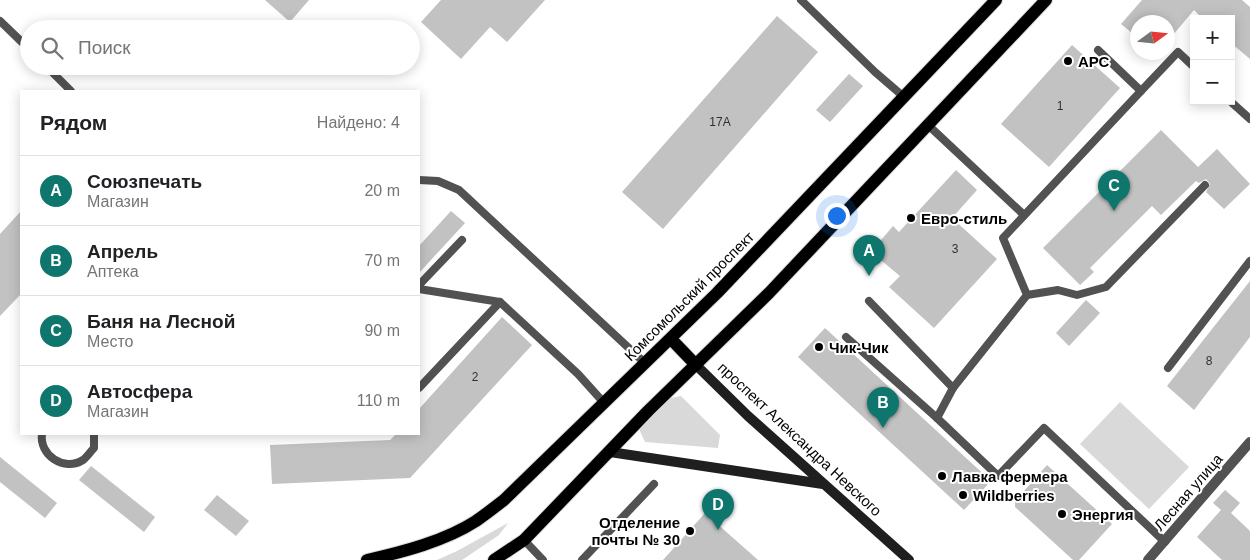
<!DOCTYPE html>
<html lang="ru">
<meta charset="utf-8">
<style>
:root{--surface:#fff;--page:#f2f2f2;--text:#202124;--muted:#757577;--line:#e0e0e0;--accent:#0f766e}
body{margin:0;font-family:Arial,sans-serif;background:var(--page);color:var(--text)}
.controls{position:absolute;right:15px;top:15px;display:grid;overflow:hidden;border-radius:0px;box-shadow:0 2px 12px #0003}
.controls button{width:45px;height:45px;display:grid;place-items:center;padding:0;border:0;border-bottom:1px solid var(--line);background:var(--surface);color:var(--text);font:25px sans-serif}
.compass{position:absolute;left:1130px;top:15px;width:45px;height:45px;border-radius:50%;background:var(--surface);box-shadow:0 2px 12px #0003;rotate:75deg}
.you{position:absolute;left:836px;top:215px;width:18px;height:18px;margin:-12px;border:4px solid #fff;border-radius:50%;background:#1a73e8;box-shadow:0 0 0 8px #1a73e833}
.badge{display:grid;place-items:center;width:32px;height:32px;border-radius:50%;background:var(--accent);color:#fff;font-size:16px;font-weight:700}
.pin{position:absolute;translate:-50% -41px;filter:drop-shadow(0 1px 2px #0008)}
.pin::after{content:'';position:absolute;top:26px;width:18px;height:15px;background:inherit;clip-path:polygon(0 0,100% 0,50% 100%)}
.list{margin:0;padding:0;list-style:none}
h2{display:flex;justify-content:space-between;align-items:center;height:65px;margin:0;padding:0 20px;font-size:21px}
h2 small{font-size:16px;font-weight:400;color:var(--muted)}
.list li{display:grid;grid-template-columns:32px 1fr auto;gap:15px;align-items:center;box-sizing:border-box;height:70px;padding:0 20px;border-top:1px solid var(--line)}
.list b{display:block;font-size:19px;white-space:nowrap}
.list p{margin:0;font-size:16px;white-space:nowrap;color:var(--muted)}
.list em{font-size:16px;font-style:normal;color:var(--muted)}
.icon{flex:none;width:28px;height:28px;fill:none;stroke:currentColor;stroke-width:2;stroke-linecap:round;stroke-linejoin:round}
.map{position:relative;flex:none;width:1250px;height:560px;overflow:hidden}
.search{position:absolute;background:var(--surface);box-shadow:0 2px 12px #0003;left:20px;top:20px;width:400px;height:55px;display:flex;align-items:center;gap:12px;box-sizing:border-box;padding:0 18px;border-radius:28px;color:var(--muted);font-size:19px}
.panel{position:absolute;background:var(--surface);box-shadow:0 2px 12px #0003;left:20px;top:90px;width:400px;height:345px;border-radius:0px}
.map>svg:first-child{display:block}
</style>
<div class="map">
<svg width="1250" height="560" viewBox="0 0 1250 560">
<rect width="100%" height="100%" fill="#fff"/>
<!-- green -->
<g fill="#d9d9d9">
<path d="M681 396 720 435 718 448 645 442 639 429 667 399Z"/>
<path d="M1120 402 1189 467 1149 509 1080 444Z"/>
<path d="M508 523 499 535 462 560H437L457 551Z"/>
</g>
<!-- building -->
<g fill="#c2c2c2">
<path d="M265 0H309L290 22Z"/>
<path d="M441 0H545L507 42 490 27 461 59 421 22Z"/>
<path d="M1142 0H1242L1250 7V59L1231 43V19H1203L1194 10 1168 41V22H1138V38L1121 24Z"/>
<path d="M777 16 818 52 663 229 622 192Z"/>
<path d="M1072 45 1120 88 1049 167 1001 124Z"/>
<path d="M849 74 863 86 830 122 816 110Z"/>
<path d="M1161 130 1198 167 1217 149 1250 184 1224 209 1206 192 1210 184 1206 179 1199 183 1196 181 1161 215 1152 206 1090 268 1094 272 1080 285 1043 248Z"/>
<path d="M956 170 977 190 952 218 997 259 934 328 889 287 900 276 871 252 893 226 899 232Z"/>
<path d="M21 211V294L0 316V234Z"/>
<path d="M451 211 465 223 419 273V246Z"/>
<path d="M1250 281V337L1194 410 1167 386Z"/>
<path d="M1086 300 1100 313 1069 346 1056 333Z"/>
<path d="M502 317 532 345 410 478 272 484 270 445 390 440 396 434H419V409Z"/>
<path d="M825 328 991 481 964 510 798 357Z"/>
<path d="M0 457 57 503 45 518 0 482Z"/>
<path d="M1047 465 1112 524 1079 560H1073L1015 507V501Z"/>
<path d="M91 466 155 517 144 532 79 480Z"/>
<path d="M1225 490 1240 503 1231 513 1250 531V560H1222L1197 537 1221 510 1213 503Z"/>
<path d="M217 495 249 521 236 536 204 510Z"/>
<path d="M705 513 758 560H663Z"/>
</g>
<g fill="none" stroke-linecap="round" stroke-linejoin="round">
<defs>
<g id="primary">
<path d="M671 339 696 365"/>
<path d="M367 560C403 552 445 541 476 521 486 514 495 507 504 500L717 293 996 0"/>
<path d="M494 560 524 540 648 411 769 293 1046 0"/>
</g>
</defs>
<!-- primary casing -->
<use href="#primary" stroke="#dbdbdb" stroke-width="14"/>
<!-- lane -->
<g stroke="#525252" stroke-width="8">
<path d="M801 0 875 72 904 97"/>
<path d="M0 21 29 49"/>
<path d="M1098 50 1141 91 1003 238 1027 295 953 388 937 418 998 476 1044 428 1165 542"/>
<path d="M46 66 71 91"/>
<path d="M1141 91 1178 52 1194 67"/>
<path d="M1230 101 1250 119"/>
<path d="M928 125 1024 215"/>
<path d="M419 180 438 181 459 190 646 364"/>
<path d="M419 285 462 240"/>
<path d="M419 289 500 302 578 374 605 404"/>
<path d="M1027 295 1058 290 1077 295 1106 287 1205 185"/>
<path d="M869 301 953 388"/>
<path d="M846 337 937 418"/>
<path d="M1168 368 1250 261"/>
<path d="M419 388 500 302"/>
<path d="M42 434C39 455 64 472 83 460 87 457 90 452 94 448V434"/>
<path d="M524 540 543 560"/>
<path d="M582 560 654 484"/>
</g>
<!-- street -->
<path stroke="#525252" stroke-width="10" d="M1148 560 1250 442"/>
<!-- secondary -->
<g stroke="#1f1f1f" stroke-width="10">
<path d="M696 365 748 416 909 560"/>
<path d="M610 452 823 484"/>
</g>
<!-- primary -->
<use href="#primary" stroke="#000" stroke-width="12"/>
</g>
<!-- markers -->
<g fill="#000" stroke="#fff" stroke-width="2">
<circle cx="1068" cy="61" r="5"/>
<circle cx="911" cy="218" r="5"/>
<circle cx="819" cy="347" r="5"/>
<circle cx="942" cy="476" r="5"/>
<circle cx="963" cy="495" r="5"/>
<circle cx="1062" cy="514" r="5"/>
<circle cx="690" cy="531" r="5"/>
</g>
<g text-anchor="middle" dominant-baseline="central" stroke-width="4" stroke-linejoin="round" paint-order="stroke">
<!-- number labels -->
<g font-size="12" fill="#303030">
<text x="1060" y="106">1</text>
<text x="720" y="122">17А</text>
<text x="955" y="249">3</text>
<text x="1209" y="361">8</text>
<text x="475" y="377">2</text>
</g>
<!-- poi labels -->
<g font-size="15" font-weight="bold" fill="#000" stroke="#fff" text-anchor="start">
<text x="1078" y="61">АРС</text>
<text x="921" y="218">Евро-стиль</text>
<text x="829" y="347">Чик-Чик</text>
<text x="952" y="476">Лавка фермера</text>
<text x="973" y="495">Wildberries</text>
<text x="1072" y="514">Энергия</text>
<text x="680" y="522" text-anchor="end">Отделение<tspan x="680" dy="17">почты № 30</tspan></text>
</g>
<!-- street labels -->
<g font-size="15" fill="#000" stroke="#fff">
<text transform="translate(689 296) rotate(-45)">Комсомольский проспект</text>
<text transform="translate(800 439) rotate(43)">проспект Александра Невского</text>
<text transform="translate(1188 492) rotate(-49)">Лесная улица</text>
</g>
</g>
</svg>
<div class="controls">
<button>+</button>
<button>−</button>
</div>
<svg class="compass" viewBox="-18 -18 36 36"><path d="M0-13l5 13h-10z" fill="#e53935"/><path d="M0 13l5-13h-10z" fill="#757577"/></svg>
<div class="you"></div>
<div class="pin badge" style="left:869px;top:276px">A</div>
<div class="pin badge" style="left:883px;top:428px">B</div>
<div class="pin badge" style="left:1114px;top:211px">C</div>
<div class="pin badge" style="left:718px;top:530px">D</div>
<div class="search"><svg class="icon" aria-label="search" viewBox="0 0 24 24"><circle cx="10" cy="10" r="6"/><path d="M15 15l6 6"/></svg>Поиск</div>
<section class="panel">
<h2>Рядом<small>Найдено: 4</small></h2>
<ul class="list">
<li><span class="badge">A</span><div><b>Союзпечать</b><p>Магазин</p></div><em>20 m</em></li>
<li><span class="badge">B</span><div><b>Апрель</b><p>Аптека</p></div><em>70 m</em></li>
<li><span class="badge">C</span><div><b>Баня на Лесной</b><p>Место</p></div><em>90 m</em></li>
<li><span class="badge">D</span><div><b>Автосфера</b><p>Магазин</p></div><em>110 m</em></li>
</ul>
</section>
</div>
